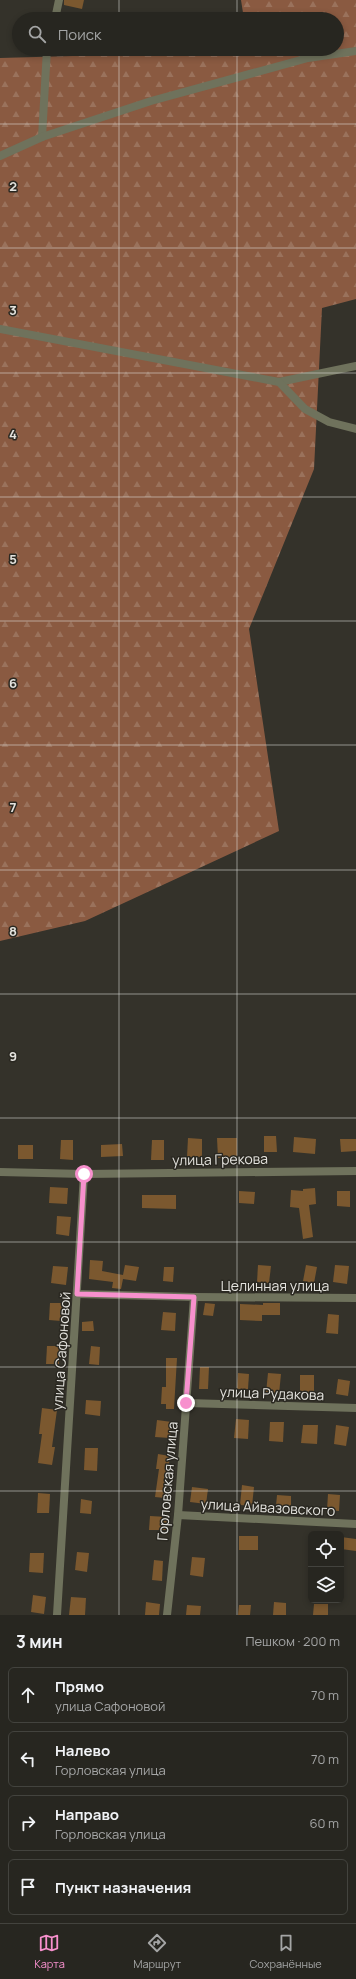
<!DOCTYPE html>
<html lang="ru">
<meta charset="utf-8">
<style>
:root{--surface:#272620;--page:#2f2e29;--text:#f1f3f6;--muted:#a4a5a5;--line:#43433e;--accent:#f790cd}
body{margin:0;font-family:Manrope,sans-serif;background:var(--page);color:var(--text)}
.controls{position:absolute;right:12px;bottom:12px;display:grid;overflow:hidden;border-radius:6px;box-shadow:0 2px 6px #0003}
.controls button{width:36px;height:36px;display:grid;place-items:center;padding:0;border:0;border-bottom:1px solid var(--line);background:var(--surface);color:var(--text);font:20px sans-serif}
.stop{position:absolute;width:12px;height:12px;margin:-9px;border:3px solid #f790cd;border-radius:50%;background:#fff}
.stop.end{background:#f790cd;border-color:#fff;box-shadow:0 1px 4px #0008}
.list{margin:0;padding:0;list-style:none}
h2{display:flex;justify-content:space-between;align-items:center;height:52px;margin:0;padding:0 16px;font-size:17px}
h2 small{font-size:13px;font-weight:400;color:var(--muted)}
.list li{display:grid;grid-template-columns:26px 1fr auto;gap:12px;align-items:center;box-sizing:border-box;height:56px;margin:0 8px 8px;padding:0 8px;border:1px solid var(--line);border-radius:6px}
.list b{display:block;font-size:15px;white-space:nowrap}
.list p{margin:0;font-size:13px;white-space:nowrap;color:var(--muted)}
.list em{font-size:13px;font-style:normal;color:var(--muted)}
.icon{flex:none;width:22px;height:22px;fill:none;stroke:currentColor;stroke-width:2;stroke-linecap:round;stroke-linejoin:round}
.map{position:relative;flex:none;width:356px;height:1615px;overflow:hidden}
.search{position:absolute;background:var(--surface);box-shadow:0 2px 6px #0003;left:12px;right:12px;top:12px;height:44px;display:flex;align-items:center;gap:10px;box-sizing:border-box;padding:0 14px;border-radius:22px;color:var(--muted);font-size:15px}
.sheet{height:308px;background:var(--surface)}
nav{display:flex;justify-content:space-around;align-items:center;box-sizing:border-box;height:56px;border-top:1px solid var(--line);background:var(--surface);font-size:11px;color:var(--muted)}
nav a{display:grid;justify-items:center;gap:2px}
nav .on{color:var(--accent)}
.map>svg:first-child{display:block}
</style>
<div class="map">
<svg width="356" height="1615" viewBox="0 0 356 1615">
<defs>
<pattern id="forest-firs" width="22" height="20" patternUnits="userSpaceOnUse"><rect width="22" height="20" fill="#8a5a41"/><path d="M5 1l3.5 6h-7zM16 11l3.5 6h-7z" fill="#9a725c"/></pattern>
</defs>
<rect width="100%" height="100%" fill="#34322a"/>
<!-- forest -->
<path fill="url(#forest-firs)" d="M241 0H356V299L322 308 314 469 249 629 279 831 85 921 0 941V58L109 55 200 49H337V19H244Z"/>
<!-- building -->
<g fill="#7b582f">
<path d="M64 0H84L82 9 64 5Z"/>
<path d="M264 1136H276L277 1152H264Z"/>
<path d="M294 1137 316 1139 315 1154 293 1152Z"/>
<path d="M188 1138 202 1139V1157H187Z"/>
<path d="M217 1138H237V1157L218 1158Z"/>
<path d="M340 1139H356V1151L341 1152Z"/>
<path d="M61 1140H73V1160L60 1159Z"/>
<path d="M152 1140H164V1160H151Z"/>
<path d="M122 1144 123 1156 101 1157V1145Z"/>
<rect x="18" y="1145" width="15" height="14"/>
<path d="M50 1187 68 1188 67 1204 49 1203Z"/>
<path d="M315 1188 316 1204 309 1205 313 1237 303 1239 299 1208 290 1207 291 1190 303 1191V1189Z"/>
<path d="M239 1191 255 1192 254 1204 239 1203Z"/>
<path d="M337 1191H350V1207L337 1206Z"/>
<path d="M142 1195H176V1209L142 1208Z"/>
<path d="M57 1216 71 1217 69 1236 56 1234Z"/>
<path d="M90 1260 103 1261 102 1271 123 1275 125 1265 139 1267 136 1281 123 1279 121 1289 112 1288 113 1282 89 1279Z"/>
<path d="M258 1265 271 1266 269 1283 257 1282Z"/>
<path d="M306 1265 317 1267 314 1283 303 1281Z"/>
<path d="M335 1265 349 1266 347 1284 333 1282Z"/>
<path d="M53 1266 68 1267 66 1285 51 1283Z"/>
<path d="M164 1267H174L173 1282 163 1281Z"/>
<path d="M50 1303H62L61 1321 49 1320Z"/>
<path d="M205 1303 215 1304 213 1316 203 1315Z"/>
<path d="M263 1303H280V1315H262V1321L240 1320V1304L263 1305Z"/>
<path d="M163 1312 176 1313 175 1331 161 1330Z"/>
<path d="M328 1314 339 1315 338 1334 326 1333Z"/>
<path d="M93 1321 94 1331H82V1322Z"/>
<path d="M47 1346H59V1364H46Z"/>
<path d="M91 1346 100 1347 99 1365 89 1364Z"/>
<path d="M166 1358H177L174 1409H166V1404H161L162 1387H166Z"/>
<path d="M200 1367H209L208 1389H199Z"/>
<path d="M238 1373 249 1374 248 1389H237Z"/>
<path d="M268 1373 281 1374 279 1394 266 1393Z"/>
<rect x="300" y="1375" width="14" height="18"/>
<path d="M338 1379 350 1381 348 1396 336 1394Z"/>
<path d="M86 1400 101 1401 100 1416 85 1414Z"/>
<path d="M42 1408 57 1410 52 1447H55L52 1465 38 1463 42 1434H39Z"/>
<path d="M236 1419 249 1420 248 1439 234 1438Z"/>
<path d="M157 1420 172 1422 170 1438 155 1437Z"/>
<path d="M270 1422H284L283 1442 269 1441Z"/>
<path d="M303 1425H318L317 1444 301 1443Z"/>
<path d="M336 1425 349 1427 346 1446 334 1444Z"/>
<path d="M85 1448H98L97 1471 84 1470Z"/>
<path d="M158 1454 170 1456 165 1498 155 1497 159 1469H156Z"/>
<path d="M242 1485 254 1487 252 1506 240 1505Z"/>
<path d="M192 1487 208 1489 206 1504 190 1502Z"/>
<path d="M38 1493 50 1494 49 1513H37Z"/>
<path d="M328 1494 340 1495 339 1511 327 1510Z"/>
<path d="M277 1495 291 1496V1507L276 1506Z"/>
<path d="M81 1499 92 1501 91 1514 80 1513Z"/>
<path d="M150 1516 167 1517V1530H149Z"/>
<rect x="239" y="1536" width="19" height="14"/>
<path d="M341 1537 356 1539V1551L341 1549Z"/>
<path d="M77 1552 89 1553 87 1572 75 1570Z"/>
<path d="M30 1553H44L43 1573 29 1572Z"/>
<path d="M192 1557 205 1558 203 1577 190 1575Z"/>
<path d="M154 1560 163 1561 162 1581 152 1580Z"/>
<path d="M33 1595 46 1597 44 1614 31 1612Z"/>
<path d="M71 1597 86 1598 85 1615H69Z"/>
<path d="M146 1602 160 1604 159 1615H145Z"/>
<path d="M274 1602 286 1603V1615H273Z"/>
<path d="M314 1604H328V1615H313Z"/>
<path d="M187 1605 201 1606 200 1615H186Z"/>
<path d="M239 1605H251L250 1615H238Z"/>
</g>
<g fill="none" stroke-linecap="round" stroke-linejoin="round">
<!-- minor -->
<g stroke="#6f725c" stroke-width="8">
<path d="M55 19 59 0"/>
<path d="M42 137 47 49"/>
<path d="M0 156 42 137 151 101 308 58 356 51"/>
<path d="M0 329 279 382 356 366"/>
<path d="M279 382 305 409 329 422 356 429"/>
<path d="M0 1172 84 1174 57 1615"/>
<path d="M84 1174 356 1171"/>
<path d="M77 1294 194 1297 178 1515 167 1615"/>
<path d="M194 1297 356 1298"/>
<path d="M187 1403 356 1408"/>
<path d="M178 1515 356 1524"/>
</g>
</g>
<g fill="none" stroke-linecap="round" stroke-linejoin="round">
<!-- route -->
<path stroke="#f790cd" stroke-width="5" d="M84 1174 77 1294 194 1297 186 1403"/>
</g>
<!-- grid -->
<path fill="none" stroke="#e4e3de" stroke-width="1" stroke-opacity="0.55" d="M119 0V19M237 0V19M119 49V1615M237 49V1615M0 124H356M0 248H356M0 373H356M0 497H356M0 621H356M0 745H356M0 870H356M0 994H356M0 1118H356M0 1242H356M0 1367H356M0 1491H356"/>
<g text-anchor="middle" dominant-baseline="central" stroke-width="3" stroke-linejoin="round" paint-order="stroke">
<!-- street labels -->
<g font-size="14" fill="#e4e3de" stroke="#2a2821">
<text transform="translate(220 1159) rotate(-1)">улица Грекова</text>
<text x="275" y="1285">Целинная улица</text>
<text transform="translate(61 1351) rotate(-86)">улица Сафоновой</text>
<text transform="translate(272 1393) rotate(2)">улица Рудакова</text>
<text transform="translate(167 1481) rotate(-85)">Горловская улица</text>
<text transform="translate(268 1507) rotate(3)">улица Айвазовского</text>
</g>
</g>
<g font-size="13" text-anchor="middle" font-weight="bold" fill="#e4e3de" stroke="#2a2821" stroke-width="3" stroke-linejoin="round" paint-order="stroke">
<text x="13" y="191">2</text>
<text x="13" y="315">3</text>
<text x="13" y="439">4</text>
<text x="13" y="564">5</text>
<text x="13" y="688">6</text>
<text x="13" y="812">7</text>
<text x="13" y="936">8</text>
<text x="13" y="1061">9</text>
</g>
</svg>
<div class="controls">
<button><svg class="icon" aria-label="locate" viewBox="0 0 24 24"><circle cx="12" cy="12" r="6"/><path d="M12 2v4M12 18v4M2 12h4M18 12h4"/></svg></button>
<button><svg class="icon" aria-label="layers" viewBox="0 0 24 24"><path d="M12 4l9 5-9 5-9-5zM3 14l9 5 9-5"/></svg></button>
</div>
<div class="stop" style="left:84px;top:1174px"></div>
<div class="stop end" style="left:186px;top:1403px"></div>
<div class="search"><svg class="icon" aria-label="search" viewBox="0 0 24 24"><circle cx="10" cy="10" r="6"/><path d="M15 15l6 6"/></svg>Поиск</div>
</div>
<section class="sheet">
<h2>3 мин<small>Пешком · 200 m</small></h2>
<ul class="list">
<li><svg class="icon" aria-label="ahead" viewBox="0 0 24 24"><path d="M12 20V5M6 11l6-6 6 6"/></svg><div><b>Прямо</b><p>улица Сафоновой</p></div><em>70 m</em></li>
<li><svg class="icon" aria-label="left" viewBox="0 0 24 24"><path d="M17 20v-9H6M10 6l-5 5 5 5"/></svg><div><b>Налево</b><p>Горловская улица</p></div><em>70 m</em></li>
<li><svg class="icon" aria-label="right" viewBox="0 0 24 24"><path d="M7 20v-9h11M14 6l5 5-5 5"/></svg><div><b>Направо</b><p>Горловская улица</p></div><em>60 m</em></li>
<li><svg class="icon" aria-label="arrive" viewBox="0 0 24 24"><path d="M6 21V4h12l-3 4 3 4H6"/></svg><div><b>Пункт назначения</b></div></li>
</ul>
</section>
<nav>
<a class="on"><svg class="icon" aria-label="map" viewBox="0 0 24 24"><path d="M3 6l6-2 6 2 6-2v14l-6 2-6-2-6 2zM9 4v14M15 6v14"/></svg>Карта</a>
<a><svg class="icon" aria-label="directions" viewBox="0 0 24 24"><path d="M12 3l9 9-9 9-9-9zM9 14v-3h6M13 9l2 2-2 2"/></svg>Маршрут</a>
<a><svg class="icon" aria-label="saved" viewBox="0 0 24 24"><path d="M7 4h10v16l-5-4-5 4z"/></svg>Сохранённые</a>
</nav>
